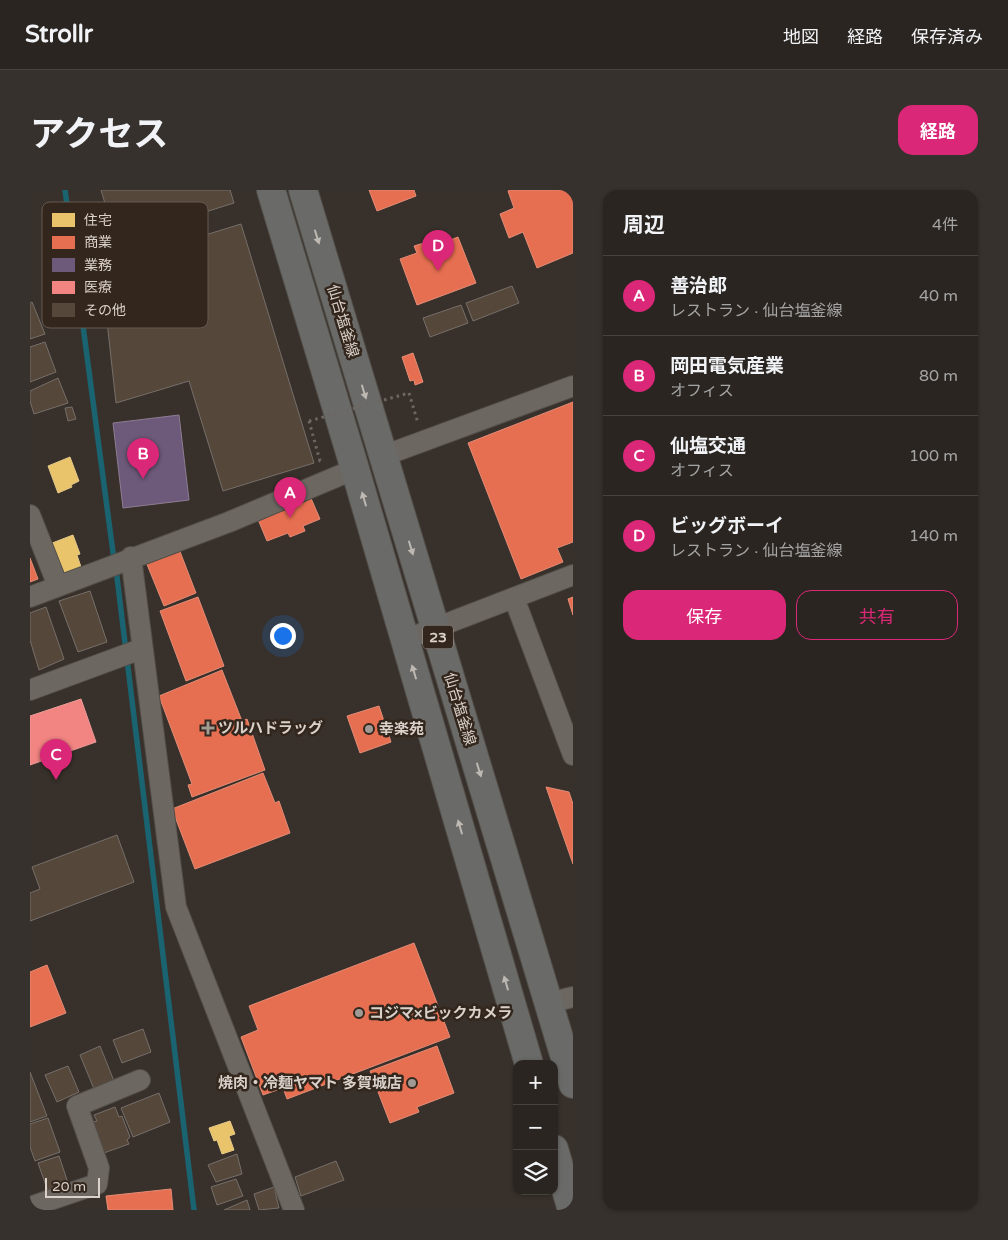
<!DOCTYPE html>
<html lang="ja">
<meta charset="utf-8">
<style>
:root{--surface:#2a2520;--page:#36312d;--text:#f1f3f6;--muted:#a5a5a5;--line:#46423e;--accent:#db2777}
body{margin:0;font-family:"Varela Round","Noto Sans JP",sans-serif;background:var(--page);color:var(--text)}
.controls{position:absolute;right:15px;bottom:15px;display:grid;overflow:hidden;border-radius:10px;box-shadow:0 1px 4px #0004}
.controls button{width:45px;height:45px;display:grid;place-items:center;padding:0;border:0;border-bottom:1px solid var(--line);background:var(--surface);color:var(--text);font:25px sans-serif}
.scale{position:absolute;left:15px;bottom:12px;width:55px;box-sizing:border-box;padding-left:5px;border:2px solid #dad1cb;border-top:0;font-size:14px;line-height:18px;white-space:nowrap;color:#dad1cb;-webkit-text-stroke:4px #33261c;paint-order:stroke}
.you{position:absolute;left:252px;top:445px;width:18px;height:18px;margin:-12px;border:4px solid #fff;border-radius:50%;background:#1a73e8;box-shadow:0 0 0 8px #1a73e833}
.badge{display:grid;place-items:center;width:32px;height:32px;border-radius:50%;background:var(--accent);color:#fff;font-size:16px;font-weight:700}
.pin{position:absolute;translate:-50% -41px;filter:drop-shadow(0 1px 2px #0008)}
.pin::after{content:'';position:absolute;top:26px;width:18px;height:15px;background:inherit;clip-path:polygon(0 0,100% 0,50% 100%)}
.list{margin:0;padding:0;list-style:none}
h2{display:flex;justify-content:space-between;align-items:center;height:65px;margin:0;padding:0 20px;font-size:21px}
h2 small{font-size:16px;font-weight:400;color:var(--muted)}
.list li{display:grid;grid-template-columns:32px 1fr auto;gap:15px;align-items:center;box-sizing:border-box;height:80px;padding:0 20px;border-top:1px solid var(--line)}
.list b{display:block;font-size:19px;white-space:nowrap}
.list p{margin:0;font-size:16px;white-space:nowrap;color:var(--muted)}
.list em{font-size:16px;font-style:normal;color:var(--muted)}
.actions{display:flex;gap:10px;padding:15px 20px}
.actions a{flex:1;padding:11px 0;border:1px solid var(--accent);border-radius:15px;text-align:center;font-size:18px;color:var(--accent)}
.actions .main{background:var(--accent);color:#fff}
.icon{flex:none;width:28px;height:28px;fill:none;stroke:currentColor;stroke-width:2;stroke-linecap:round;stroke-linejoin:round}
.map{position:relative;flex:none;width:543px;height:1020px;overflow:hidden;border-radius:15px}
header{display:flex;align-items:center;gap:30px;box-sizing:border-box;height:70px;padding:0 25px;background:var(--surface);border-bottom:1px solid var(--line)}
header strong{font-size:24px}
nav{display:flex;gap:28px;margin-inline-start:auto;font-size:18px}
.intro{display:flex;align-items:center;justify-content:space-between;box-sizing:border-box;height:120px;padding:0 30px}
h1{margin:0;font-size:35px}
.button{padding:12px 22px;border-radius:15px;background:var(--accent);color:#fff;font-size:18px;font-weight:700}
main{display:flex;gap:30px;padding:0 30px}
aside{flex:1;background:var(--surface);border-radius:15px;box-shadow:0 1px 4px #0004}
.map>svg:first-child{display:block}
</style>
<header>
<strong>Strollr</strong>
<nav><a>地図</a><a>経路</a><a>保存済み</a></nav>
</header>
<div class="intro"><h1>アクセス</h1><a class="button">経路</a></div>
<main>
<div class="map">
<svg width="543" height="1020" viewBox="0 0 543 1020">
<rect width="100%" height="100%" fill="#38312b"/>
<!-- homes -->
<g fill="#e9c46a" stroke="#e4c887">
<path d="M40 267 49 291 41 295 42 297 28 303 18 276Z"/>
<path d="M43 345 50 364 47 365 51 377 28 385 17 355Z"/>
<path d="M200 931 205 944 199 946 204 960 192 964 187 950 184 951 179 938Z"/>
</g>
<!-- shops -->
<g fill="#e76f51" stroke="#e38c76">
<path d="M339 0H384L386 6 347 21Z"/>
<path d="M480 0H543V63L507 78 493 42 479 48 470 24 484 18 478 1Z"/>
<path d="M428 47 446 93 387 115 370 69 387 63 384 56 397 52 399 58Z"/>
<path d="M383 163 393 192 385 195 384 190 380 191 372 167Z"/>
<path d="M543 212V352L527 358 533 372 491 389 438 253Z"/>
<path d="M280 306 290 329 273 336 275 341 260 347 258 343 237 351 227 327Z"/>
<path d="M149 359 166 403 134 416 116 372Z"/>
<path d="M0 368 8 389 0 392Z"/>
<path d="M168 407 194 476 156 491 130 421Z"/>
<path d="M543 407V425L538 409Z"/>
<path d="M192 480 212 531 217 529 235 580 162 607 158 595 162 594 129 506Z"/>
<path d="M349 516 361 552 330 563 317 526Z"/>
<path d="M233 583 245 613 249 611 260 643 165 679 142 619Z"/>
<path d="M516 597 539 602 543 614V674Z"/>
<path d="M384 753 420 847 257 909 253 898 233 905 211 847 228 840 219 816Z"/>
<path d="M17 775 36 823 0 837V782Z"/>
<path d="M407 856 424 903 387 917 389 922 360 933 340 881Z"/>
<path d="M141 999 143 1020H78L76 1006Z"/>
</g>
<!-- offices -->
<path fill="#6d597a" stroke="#8e7d92" d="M149 225 159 310 93 318 83 233Z"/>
<!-- health -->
<path fill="#f28482" stroke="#eb9b98" d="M51 509 66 552 0 575V526Z"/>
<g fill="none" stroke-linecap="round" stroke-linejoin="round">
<!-- stream -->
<g stroke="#1a6471" stroke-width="5.5">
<path d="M35 0 84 370"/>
<path d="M86 379 164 1020"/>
</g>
</g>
<!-- building -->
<g fill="#55473a" stroke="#766f6a">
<path d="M71 0H200L204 13 86 50Z"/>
<path d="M211 34 284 273 193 301 159 191 86 213 71 77Z"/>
<path d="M482 96 489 113 443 131 436 113Z"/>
<path d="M2 112 15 144 0 149V113Z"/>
<path d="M431 115 438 133 400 147 393 128Z"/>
<path d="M15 152 26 182 0 192V157Z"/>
<path d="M28 188 38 213 4 224 0 211V201Z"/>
<path d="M42 217 46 229 38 231 35 218Z"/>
<path d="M60 401 77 452 48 462 29 411Z"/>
<path d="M16 417 34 469 9 480 0 450V423Z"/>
<path d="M87 645 104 692 0 731V703L10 699 2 677Z"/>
<path d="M113 839 121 862 92 873 83 850Z"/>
<path d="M70 856 84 891 64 899 50 865Z"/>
<path d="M38 876 49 902 27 912 15 885Z"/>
<path d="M0 882 17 926 0 932Z"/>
<path d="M129 903 140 932 103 947 91 918Z"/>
<path d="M85 917 89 927 92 926 100 947 97 950 99 954 71 964 59 933 67 931 64 925Z"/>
<path d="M18 928 30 962 5 971 0 957V934Z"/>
<path d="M207 964 212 984 186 992 178 975Z"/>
<path d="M29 966 39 996 19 1004 8 973Z"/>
<path d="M306 971 314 990 271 1006 265 987Z"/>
<path d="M206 989 213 1006 187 1015 181 997Z"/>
<path d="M244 997 249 1018 229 1020 224 1004Z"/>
<path d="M217 1010 220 1020H194Z"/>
</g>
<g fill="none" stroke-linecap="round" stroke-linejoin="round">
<defs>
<g id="street">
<path d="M353 266 543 196"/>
<path d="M0 325 28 396"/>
<path d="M101 367 146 717 264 1020"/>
<path d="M0 407 199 332 325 279"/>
<path d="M484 408 543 565"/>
<path d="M374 450 543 385"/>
<path d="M0 500 111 459"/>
<path d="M519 813 543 807"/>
<path d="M0 1017 67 994 69 978 47 916 110 890"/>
</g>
<g id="primary">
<path d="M241 0 325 279 499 874"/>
<path d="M273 0 543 894"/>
<path d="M524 959 542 1020"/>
</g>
</defs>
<!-- street casing -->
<use href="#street" stroke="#534e48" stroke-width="22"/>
<!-- primary casing -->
<use href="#primary" stroke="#534e48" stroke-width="30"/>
<!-- path -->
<g stroke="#6d6763" stroke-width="3" stroke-dasharray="2.5 4" stroke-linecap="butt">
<path d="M379 203 388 233"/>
<path d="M279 231 290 271 294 270"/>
</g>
<!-- street -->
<use href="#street" stroke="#6d6762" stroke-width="20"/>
<!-- primary -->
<use href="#primary" stroke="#6a6b68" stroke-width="28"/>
<!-- path-bridge -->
<path stroke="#6d6763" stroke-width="3" stroke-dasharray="2.5 4" stroke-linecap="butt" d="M279 231 379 203"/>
</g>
<!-- one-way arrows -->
<defs><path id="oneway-solid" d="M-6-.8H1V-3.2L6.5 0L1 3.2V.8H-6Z" transform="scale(1.25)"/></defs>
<g fill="#beb8b2">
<use href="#oneway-solid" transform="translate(287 47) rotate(73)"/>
<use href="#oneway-solid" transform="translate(334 202) rotate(73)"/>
<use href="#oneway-solid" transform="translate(334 309) rotate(-106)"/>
<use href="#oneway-solid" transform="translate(381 358) rotate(73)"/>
<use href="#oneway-solid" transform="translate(384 482) rotate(-107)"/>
<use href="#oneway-solid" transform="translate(449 580) rotate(73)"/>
<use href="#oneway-solid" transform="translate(430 637) rotate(-106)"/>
<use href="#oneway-solid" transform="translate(476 793) rotate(-106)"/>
</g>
<!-- markers -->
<g fill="#a19993" stroke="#33261c" stroke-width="2">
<path d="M175.5 530.5h5v5h5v5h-5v5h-5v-5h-5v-5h5z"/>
<circle cx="339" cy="539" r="5"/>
<circle cx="329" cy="823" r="5"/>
<circle cx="382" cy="893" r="5"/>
</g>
<g text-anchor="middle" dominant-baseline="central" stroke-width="5" stroke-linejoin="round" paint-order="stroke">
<!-- shield labels -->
<rect fill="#33261c" stroke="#a89e96" stroke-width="1" x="393" y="435.5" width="30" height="23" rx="4"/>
<g font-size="14" font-weight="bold" fill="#dad1cb">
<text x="408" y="447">23</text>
</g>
<!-- street labels -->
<g font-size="15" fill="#dad1cb" stroke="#33261c">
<text transform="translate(313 131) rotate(73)">仙台塩釜線</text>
<text transform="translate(430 519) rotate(73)">仙台塩釜線</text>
</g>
<!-- poi labels -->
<g font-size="15" font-weight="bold" fill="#dad1cb" stroke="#33261c" text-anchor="start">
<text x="188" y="538">ツルハドラッグ</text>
<text x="349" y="539">幸楽苑</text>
<text x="339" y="823">コジマ×ビックカメラ</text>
<text x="372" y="893" text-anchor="end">焼肉・冷麺ヤマト 多賀城店</text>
</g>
</g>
<!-- legend -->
<rect x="12" y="12" width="166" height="126" rx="8" fill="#33261c" stroke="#655951" stroke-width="1"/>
<rect x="22" y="23" width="23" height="14" fill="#e9c46a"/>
<rect x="22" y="46" width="23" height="13" fill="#e76f51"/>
<rect x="22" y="68" width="23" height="14" fill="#6d597a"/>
<rect x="22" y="91" width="23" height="13" fill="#f28482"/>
<rect x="22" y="113" width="23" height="14" fill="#55473a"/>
<g font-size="14" fill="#dad1cb">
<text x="54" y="35">住宅</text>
<text x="54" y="57">商業</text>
<text x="54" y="80">業務</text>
<text x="54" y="102">医療</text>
<text x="54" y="125">その他</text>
</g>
</svg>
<div class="controls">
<button>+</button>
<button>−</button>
<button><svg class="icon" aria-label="layers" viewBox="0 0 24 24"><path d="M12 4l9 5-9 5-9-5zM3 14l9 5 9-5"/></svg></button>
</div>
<div class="scale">20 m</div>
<div class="you"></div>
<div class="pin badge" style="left:260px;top:328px">A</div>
<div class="pin badge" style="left:113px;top:289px">B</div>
<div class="pin badge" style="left:26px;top:590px">C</div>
<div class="pin badge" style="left:408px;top:81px">D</div>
</div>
<aside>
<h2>周辺<small>4件</small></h2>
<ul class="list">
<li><span class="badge">A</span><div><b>善治郎</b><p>レストラン · 仙台塩釜線</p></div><em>40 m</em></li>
<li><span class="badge">B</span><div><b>岡田電気産業</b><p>オフィス</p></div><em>80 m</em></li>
<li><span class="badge">C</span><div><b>仙塩交通</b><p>オフィス</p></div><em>100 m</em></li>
<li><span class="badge">D</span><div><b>ビッグボーイ</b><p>レストラン · 仙台塩釜線</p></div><em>140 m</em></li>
</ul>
<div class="actions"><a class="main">保存</a><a>共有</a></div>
</aside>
</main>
